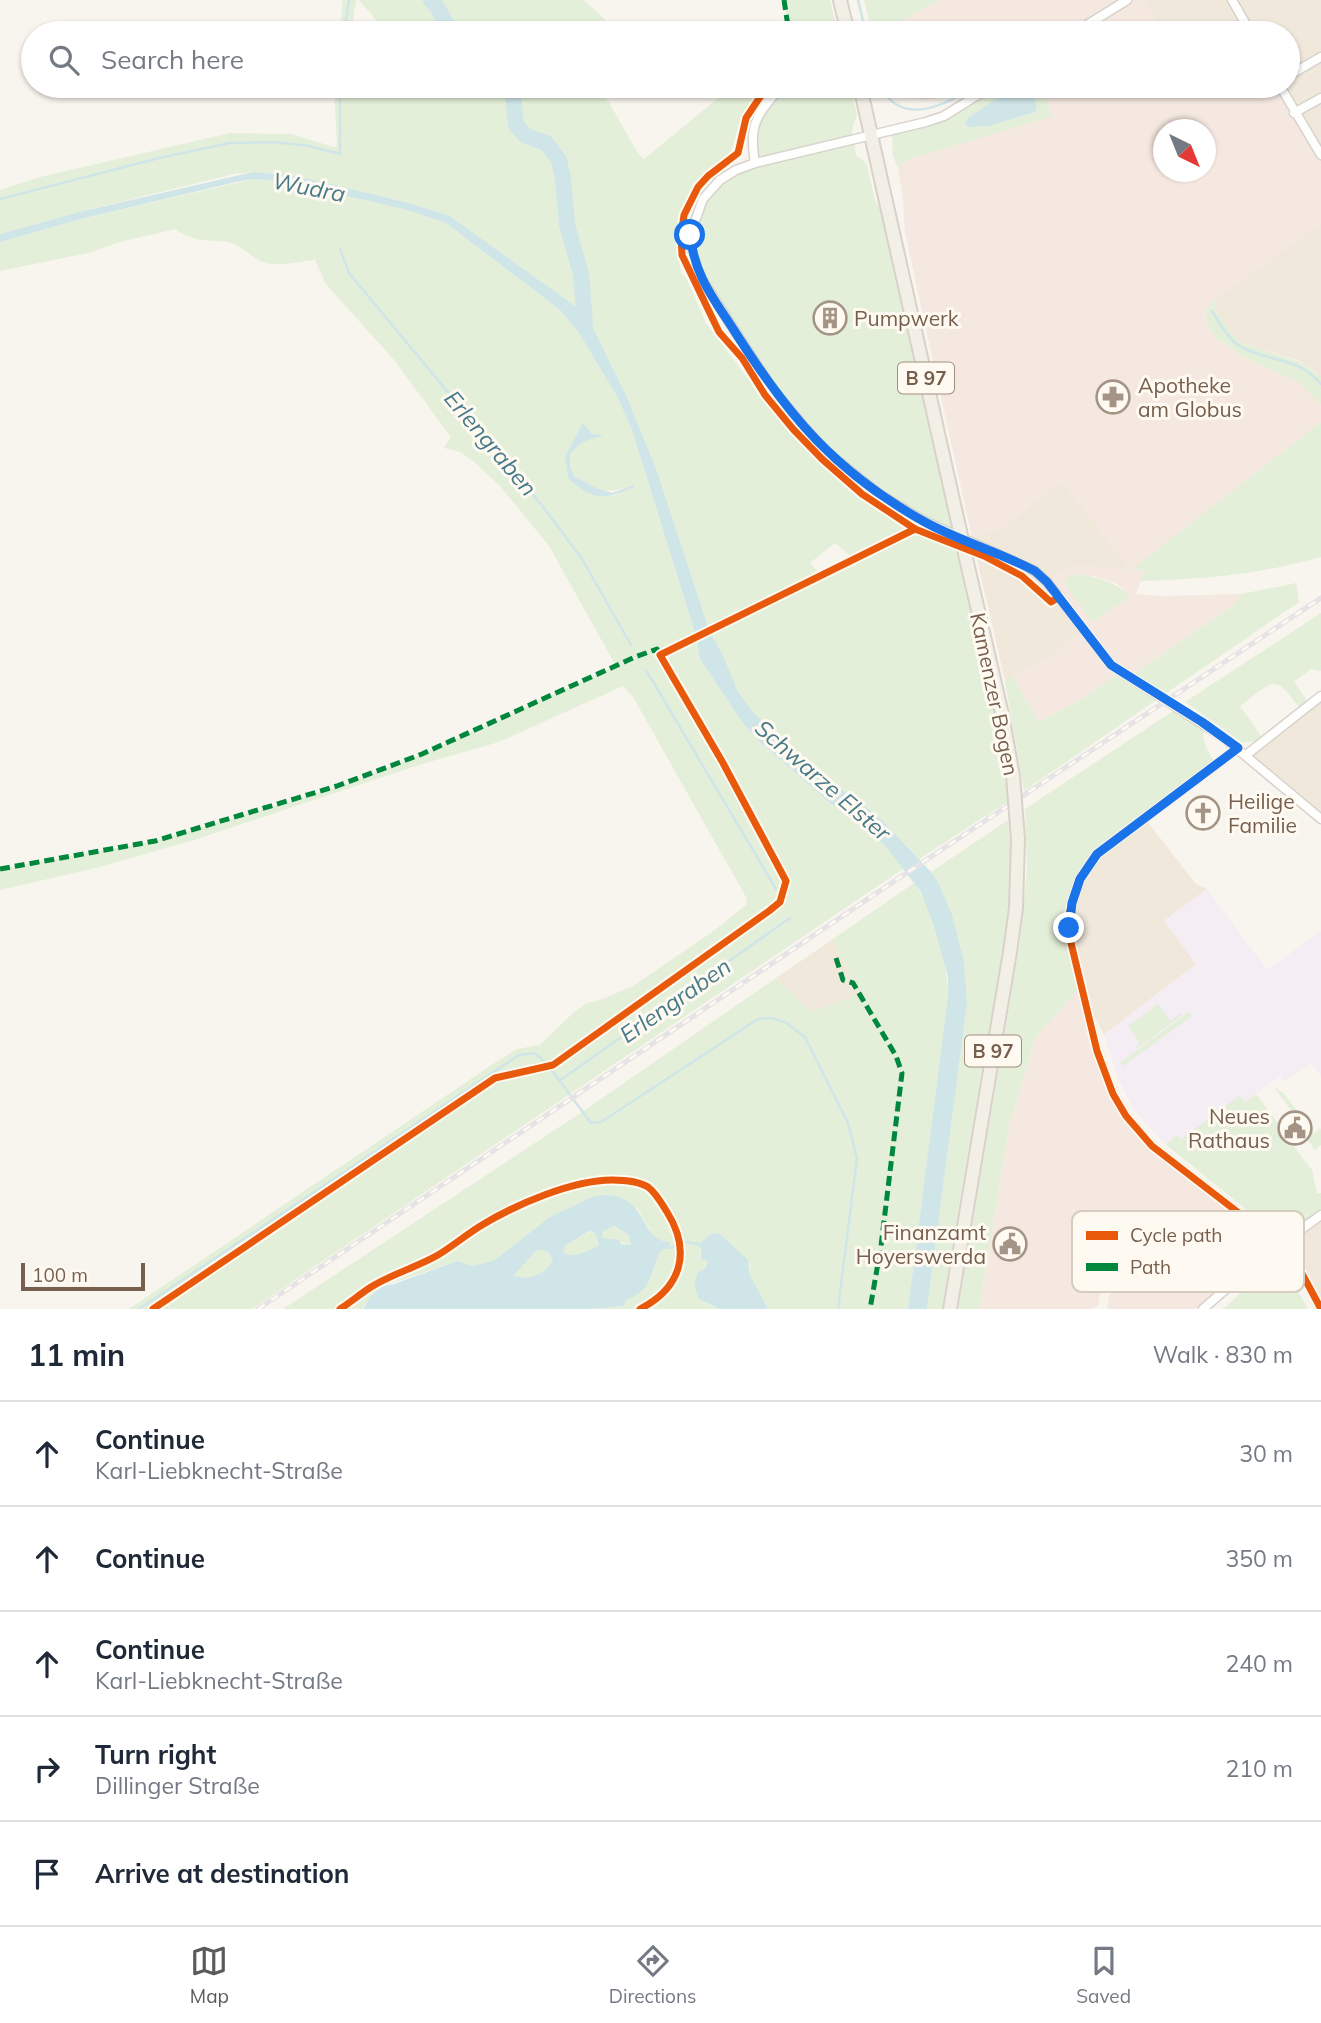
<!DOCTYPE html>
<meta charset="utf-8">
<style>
:root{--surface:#fff;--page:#f2f2f3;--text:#1f2937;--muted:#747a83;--line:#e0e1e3;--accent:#5b595a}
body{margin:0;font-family:Mulish,sans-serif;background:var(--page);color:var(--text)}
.compass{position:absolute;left:1153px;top:119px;width:63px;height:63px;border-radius:50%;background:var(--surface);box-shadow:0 2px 5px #0004;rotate:137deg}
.scale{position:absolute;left:21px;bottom:18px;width:124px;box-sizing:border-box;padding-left:7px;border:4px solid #775f4d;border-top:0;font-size:19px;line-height:24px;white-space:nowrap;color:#775f4d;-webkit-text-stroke:5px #fffaf1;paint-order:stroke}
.stop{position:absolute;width:21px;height:21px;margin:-16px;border:5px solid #1a73e8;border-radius:50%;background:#fff}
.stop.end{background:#1a73e8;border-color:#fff;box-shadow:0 2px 7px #0008}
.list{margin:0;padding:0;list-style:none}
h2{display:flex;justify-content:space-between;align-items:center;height:91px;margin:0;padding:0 28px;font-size:30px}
h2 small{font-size:23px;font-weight:400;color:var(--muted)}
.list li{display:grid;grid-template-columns:46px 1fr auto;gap:21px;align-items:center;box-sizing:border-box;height:105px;padding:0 28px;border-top:2px solid var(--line)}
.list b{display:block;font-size:26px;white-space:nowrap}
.list p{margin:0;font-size:23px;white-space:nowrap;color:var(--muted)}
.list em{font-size:23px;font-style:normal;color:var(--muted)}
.icon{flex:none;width:38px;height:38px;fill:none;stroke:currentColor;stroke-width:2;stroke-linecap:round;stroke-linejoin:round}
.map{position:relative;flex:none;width:1321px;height:1309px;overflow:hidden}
.search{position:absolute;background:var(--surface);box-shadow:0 2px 5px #0004;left:21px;right:21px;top:21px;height:77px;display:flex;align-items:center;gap:18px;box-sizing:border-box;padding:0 24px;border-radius:38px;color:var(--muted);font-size:26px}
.sheet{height:616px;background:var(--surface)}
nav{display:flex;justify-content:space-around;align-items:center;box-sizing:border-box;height:98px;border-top:2px solid var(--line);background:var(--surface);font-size:19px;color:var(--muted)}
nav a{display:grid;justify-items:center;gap:4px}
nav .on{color:var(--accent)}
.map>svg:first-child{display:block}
</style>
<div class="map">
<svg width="1321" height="1309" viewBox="0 0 1321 1309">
<rect width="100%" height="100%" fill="#f8f5ee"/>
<!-- residential -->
<g fill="#f1e8dc">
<path d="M1144 0H1321V157L1279 86H1288V33H1162Z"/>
<path d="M1321 223V376L1300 361 1239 342 1215 309V299Z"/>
<path d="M1064 483 1131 570 1076 566 1067 568 1049 579 1083 630 1058 652 1005 681 972 538 1006 526 1051 488Z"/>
<path d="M1321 697V818L1247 755Z"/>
<path d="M1147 821 1195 883 1207 889 1164 921 1196 964 1104 1035 1080 988 1069 927 1076 890 1093 865Z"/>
<path d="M833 939 860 995 810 1012 776 978Z"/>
<path d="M1321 1215V1309L1280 1244Z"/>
</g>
<!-- commercial -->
<g fill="#f5e8e0" fill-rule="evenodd">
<path d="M939 0H1144L1162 33H881Z"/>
<path d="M895 86H963L948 96 923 100 900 95Z"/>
<path d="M1040 86H1279L1321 157V223L1216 299 1205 310 1207 325 1216 338 1241 356 1300 383 1321 405V422L1132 570 1145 571 1136 594 1161 596 1241 594 1234 605 1129 677 1120 672 1084 698 1038 722 1013 676 1058 652 1083 630 1049 579 1067 568 1076 566 1131 570 1064 483 1051 488 1006 526 972 538 905 233 903 200 898 168 907 160 1052 115ZM1164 130H1206V172H1164ZM1091 575 1117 584 1131 596 1093 621 1080 603Z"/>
<path d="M1079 989 1101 1075 1111 1100 1124 1123 1149 1150 1201 1188 1257 1238 1256 1253 1196 1309H1107L1112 1278 1103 1277 1098 1306 1093 1309H979L1010 1123 1035 1038Z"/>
</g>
<!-- education -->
<path fill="#f5edf4" d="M1207 889 1267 970 1321 931V1076L1311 1063 1284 1082 1280 1076 1245 1102 1239 1096 1181 1140 1177 1135 1165 1144 1133 1109 1119 1080 1104 1035 1196 964 1164 921Z"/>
<!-- green -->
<g fill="#e4efd9" fill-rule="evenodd">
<path d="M343 0H356L351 33H339Z"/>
<path d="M359 0H584L619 33H387Z"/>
<path d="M784 0H830L838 33H789Z"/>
<path d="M864 0H939L881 33H872Z"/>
<path d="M334 86H347L359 95 401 86H596L610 104 639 155 644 159 733 86H767L755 98 741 120 730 154 691 190 680 213 678 255 681 273 687 280 706 323 749 380 765 395H771L796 426 833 464 832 468 862 494 916 529 962 547 1015 797 919 859 879 817 846 792 830 784 754 713 738 692 723 655 709 630 657 471 626 395 591 324 587 304 581 309 568 301 450 216 409 203 289 175 253 172 234 174 79 212 0 234V190L40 177 230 133 291 134 334 147 337 146ZM835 543 852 557 820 573 810 563Z"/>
<path d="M781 86H850L857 114 852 130 856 155 867 164 875 201 881 209 955 535 882 496 800 424 699 275C690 242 690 203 721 180 731 173 744 169 755 163L754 122Z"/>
<path d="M993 86H1016L969 117 968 127 989 126 1035 112 1037 108 1031 86H1040L1053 116 907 160 898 168 893 156 892 134 926 125Z"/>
<path d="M253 179 288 182 320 189 407 210 446 223 560 310 579 333 618 398 632 430 696 636 700 659 742 722 760 742 830 803 866 827 886 847 903 869 252 1309H129L496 1062 517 1049 540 1045 574 1012 587 1003 600 1000 633 986 715 930 747 904 746 897 633 697 623 686 499 742 422 764 197 839 100 867 0 890V869L155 841 337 787 422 754 616 666 549 546 500 486 473 461 460 452 444 448 451 437 394 360 325 283 315 260C300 261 281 267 266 263 252 259 241 244 227 242 205 239 195 243 175 229L120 242 88 253 0 271V242L81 219ZM583 424 592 434 601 435 583 442 570 453V466L574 476C599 492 605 495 633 485L613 496 568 478 565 456Z"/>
<path d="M1215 299V309L1239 342 1300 362 1321 376V405L1300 383 1241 356 1216 338 1207 325 1205 310Z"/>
<path d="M1321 422V557C1261 574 1202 580 1140 581L1145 571 1131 570Z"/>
<path d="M1071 574C1095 575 1113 581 1131 596L1092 622 1064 583Z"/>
<path d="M1296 583 1299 602 1024 791 1005 681 1013 676 1038 722 1084 698 1120 672 1129 677 1234 605 1241 594Z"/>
<path d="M1321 613V671L1311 669 1294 682 1310 704 1302 711C1273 673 1277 679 1240 706L1264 740 1243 743 1185 702Z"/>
<path d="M1176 709 1204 725C1200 741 1209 755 1219 767L1101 855 1092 865 1071 903 1079 989 1035 1038 1010 1123 979 1309H958L1020 941 1027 869 1025 809Z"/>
<path d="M1008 820C1017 894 1000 969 987 1041 972 1130 956 1220 942 1309H927L967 1004 939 884 931 872Z"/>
<path d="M914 883C934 910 948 963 948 996L908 1309H768L750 1275V1265L721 1235 707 1238 698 1245 701 1249 700 1256 707 1261 704 1269 705 1303 719 1309H592L624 1306 626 1300C650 1291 657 1267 659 1242L654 1238 638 1209 592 1197 551 1217 495 1260 473 1266 457 1261 386 1285 364 1305 363 1309H283L582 1112 776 978 810 1012 860 995 833 939Z"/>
<path d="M1158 1004 1170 1021 1181 1013 1182 1015 1137 1049 1135 1047 1140 1043 1128 1026Z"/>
<path d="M1189 1012 1192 1016 1123 1066 1120 1063Z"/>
<path d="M1277 1088 1280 1092 1282 1091 1314 1133 1320 1128 1321 1130V1145L1315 1150 1307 1139 1310 1135 1275 1089Z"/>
<path d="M1256 1094 1283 1130 1288 1126 1293 1134 1288 1139 1312 1170 1317 1193H1321V1214L1294 1234 1288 1227 1276 1230 1268 1227 1165 1144 1177 1135 1181 1139 1239 1096 1245 1102Z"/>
<path d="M613 1226 629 1235 631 1245 602 1238 603 1231Z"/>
<path d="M592 1230 596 1235 599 1245C587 1252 577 1258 563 1253L565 1246Z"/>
<path d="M542 1250 548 1252 553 1261C543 1276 529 1280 512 1276L536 1251Z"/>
<path d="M1278 1265 1286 1270 1308 1309H1223L1268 1269Z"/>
</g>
<!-- water -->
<g fill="#cfe5e8" fill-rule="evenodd">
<path d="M1016 86H1031L1037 108 1035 112 989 126 968 127 965 123 969 117Z"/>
<path d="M253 172 289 175 322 182 409 203 450 216 568 301 580 309 581 303 587 304 591 324 626 395 657 471 709 630 723 655 738 692 754 713 830 784 846 792 879 817 931 872 939 884 952 915 964 962 967 1004 927 1309H908L948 996V977L934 926 921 892 886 847 866 827 830 803 760 742 742 722 700 659 696 636 632 430 618 398 579 333 560 310 446 223 407 210 288 182 253 179 236 182 81 219 0 242V234L79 212Z"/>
<path d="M583 423 592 434 604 435 583 442 570 453V466L574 476 596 488 612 493 633 485 634 487C604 500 593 501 568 478L565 456Z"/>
<path d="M605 1195C650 1196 638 1241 670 1242V1248L662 1250 659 1253C650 1277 651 1290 626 1300L624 1306 592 1309H363L371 1296 382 1286 394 1284 457 1261 473 1266 495 1260 550 1217 592 1197ZM614 1226 629 1235 631 1245 621 1244 619 1240 602 1238 603 1231ZM591 1230 596 1235 599 1245C587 1252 576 1258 563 1253L565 1246ZM542 1250 548 1252 553 1261C543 1276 529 1280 513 1276L536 1251Z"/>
<path d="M716 1233 721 1235 748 1260 750 1275 768 1309H719L699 1299 694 1285 698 1272C704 1270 707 1267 707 1261L701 1259V1249L698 1245 711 1234Z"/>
</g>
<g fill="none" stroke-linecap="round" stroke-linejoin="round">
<!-- stream -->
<g stroke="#cfe5e8" stroke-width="2.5">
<path d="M858 0 866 33"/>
<path d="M344 33 349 0"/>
<path d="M880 86C902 128 946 105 975 86"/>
<path d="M0 199 159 158 230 143 274 142 309 146 340 154V86"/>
<path d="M340 249 349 273 544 508 582 559 631 645"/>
<path d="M1212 311C1220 324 1230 342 1243 348 1274 363 1296 356 1321 384"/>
<path d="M646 670 776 889"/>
<path d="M559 1081 790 918"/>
<path d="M670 1248 686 1242 698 1244"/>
<path d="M139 1309 519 1055 535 1053 547 1064 591 1123 601 1122 758 1019 771 1018 785 1022 805 1037 848 1123 857 1158 838 1309"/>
</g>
<!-- river -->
<g stroke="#cfe5e8" stroke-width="16">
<path d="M431 0C442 9 441 22 454 33"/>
<path d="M478 33H483"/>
<path d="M512 86 516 125 526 136 546 143 559 160 563 179 567 225 581 274 585 324"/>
</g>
<defs>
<g id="minor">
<path d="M1232 0 1251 33"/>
<path d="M1074 33 1127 0"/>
<path d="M1288 76 1321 57"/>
<path d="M992 86 944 116 926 122 755 163 736 170 720 180 703 199 690 235 692 253 699 275 773 390 824 450 882 496 924 521 1035 571 1047 582 1111 665 1223 737 1321 819"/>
<path d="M1280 86 1321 155"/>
<path d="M1294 113 1321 98"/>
<path d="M755 163C748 123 757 116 781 86"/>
<path d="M915 529 924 521"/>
<path d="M1238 748 1097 854 1080 879 1072 903 1069 915 1071 943 1097 1051 1113 1094 1126 1116 1152 1146 1279 1244 1299 1268 1321 1309"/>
<path d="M1246 755 1321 696"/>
<path d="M1203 1309 1259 1260 1321 1215"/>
</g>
<g id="primary">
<path d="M840 0 848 33"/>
<path d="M860 86 960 531"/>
<path d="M965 554 1002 714 1013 776"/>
<path d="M950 1309 1010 952 1016 908 1018 839"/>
</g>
</defs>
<!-- minor casing -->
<use href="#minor" stroke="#d7d2cc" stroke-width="11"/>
<!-- primary casing -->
<use href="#primary" stroke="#d9d2cb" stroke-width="16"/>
<!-- minor -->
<use href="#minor" stroke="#fefefc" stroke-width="8"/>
<!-- primary -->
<use href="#primary" stroke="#f2efe7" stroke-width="12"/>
<defs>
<path id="rail" d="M258 1309 899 878 1321 598"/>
</defs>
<!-- rail casing -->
<use href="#rail" stroke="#e6e3e6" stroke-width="5"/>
<!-- rail -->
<use href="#rail" stroke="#fffaf1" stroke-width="2.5" stroke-dasharray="8" stroke-linecap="butt"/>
<defs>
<g id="primary-bridge">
<path d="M960 531 965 554"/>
<path d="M1013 776 1018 839"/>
</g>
</defs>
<!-- primary-bridge casing -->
<use href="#primary-bridge" stroke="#d9d2cb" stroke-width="16" stroke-linecap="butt"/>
<!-- primary-bridge -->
<use href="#primary-bridge" stroke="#f2efe7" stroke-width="12"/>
<!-- quiet -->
<g stroke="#00873e" stroke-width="5" stroke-dasharray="10 5" stroke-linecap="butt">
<path d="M784 0 789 33"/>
<path d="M0 869 155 841 337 786 422 754 635 657 657 649 660 655"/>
<path d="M836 958 843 980 853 983 896 1056 902 1073 881 1246 870 1309"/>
</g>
<defs>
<g id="cycleway">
<path d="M771 86 760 97 746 118 738 153 708 176 698 187 684 215 681 236 682 255 719 332 742 358 765 395 793 429 822 459 862 494 915 529 984 556 1022 576 1051 602 1059 597 1111 665 1202 722 1238 748 1097 854 1080 879 1072 903 1069 915 1071 943 1097 1051 1113 1094 1126 1116 1152 1146 1279 1244 1299 1268 1321 1309"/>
<path d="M153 1309 495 1078 553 1065 769 911 780 902 786 881 723 763 660 655 915 529"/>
<path d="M340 1309C351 1302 360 1294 371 1287 392 1274 417 1267 438 1255 453 1246 467 1234 482 1225 515 1205 572 1180 612 1180 623 1180 638 1181 648 1187 656 1193 662 1204 667 1212 692 1252 681 1288 640 1309"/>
</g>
</defs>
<!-- cycleway casing -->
<use href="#cycleway" stroke="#fffaf1" stroke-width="11"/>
<!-- cycleway -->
<use href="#cycleway" stroke="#e8590c" stroke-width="7"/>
</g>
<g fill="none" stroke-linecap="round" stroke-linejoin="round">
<!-- route -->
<path stroke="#1a73e8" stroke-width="9" d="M690 235C695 278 715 300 737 335 790 418 836 472 923 521 959 541 999 552 1035 571L1047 582 1111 665 1202 722 1238 748 1097 854 1080 879 1072 903 1069 928"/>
</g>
<!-- icons -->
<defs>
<symbol id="building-ring" viewBox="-11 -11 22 22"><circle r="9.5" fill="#fffaf1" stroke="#a49485" stroke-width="1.5"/><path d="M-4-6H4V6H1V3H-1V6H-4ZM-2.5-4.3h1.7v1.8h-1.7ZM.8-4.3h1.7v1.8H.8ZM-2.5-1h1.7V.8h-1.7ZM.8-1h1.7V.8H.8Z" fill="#a49485"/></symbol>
<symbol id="pharmacy-ring" viewBox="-11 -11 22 22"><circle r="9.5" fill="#fffaf1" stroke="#a49485" stroke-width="1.5"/><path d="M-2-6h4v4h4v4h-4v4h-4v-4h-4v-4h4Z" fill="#a49485"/></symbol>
<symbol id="church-ring" viewBox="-11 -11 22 22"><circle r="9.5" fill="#fffaf1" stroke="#a49485" stroke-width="1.5"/><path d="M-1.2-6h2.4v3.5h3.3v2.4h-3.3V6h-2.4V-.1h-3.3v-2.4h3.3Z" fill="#a49485"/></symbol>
<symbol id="civic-ring" viewBox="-11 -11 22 22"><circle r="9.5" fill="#fffaf1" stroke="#a49485" stroke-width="1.5"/><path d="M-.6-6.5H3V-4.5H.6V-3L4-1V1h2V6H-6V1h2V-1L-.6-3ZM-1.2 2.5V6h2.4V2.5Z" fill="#a49485"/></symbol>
</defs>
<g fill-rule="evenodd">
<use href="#building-ring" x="811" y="299" width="38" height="38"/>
<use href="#pharmacy-ring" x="1094" y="378" width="38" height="38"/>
<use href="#church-ring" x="1184" y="794" width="38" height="38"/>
<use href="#civic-ring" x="1276" y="1109" width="38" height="38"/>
<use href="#civic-ring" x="991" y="1225" width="38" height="38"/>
</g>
<g text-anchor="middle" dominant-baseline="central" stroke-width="6" stroke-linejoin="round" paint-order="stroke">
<!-- shield labels -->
<g fill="#fffaf1" stroke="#a08e7e" stroke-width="2">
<rect x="898" y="362.5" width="56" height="31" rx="5"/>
<rect x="965" y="1035.5" width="56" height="31" rx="5"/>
</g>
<g font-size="19" font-weight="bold" fill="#775f4d">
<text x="926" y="378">B 97</text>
<text x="993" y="1051">B 97</text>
</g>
<!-- poi labels -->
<g font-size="21" fill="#775f4d" stroke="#fffaf1" text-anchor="start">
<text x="854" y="318">Pumpwerk</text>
<text x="1138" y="385">Apotheke<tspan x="1138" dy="24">am Globus</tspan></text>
<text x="1228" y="801">Heilige<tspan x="1228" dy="24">Familie</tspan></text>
<text x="1270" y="1116" text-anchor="end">Neues<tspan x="1270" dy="24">Rathaus</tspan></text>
<text x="986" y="1232" text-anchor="end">Finanzamt<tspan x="986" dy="24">Hoyerswerda</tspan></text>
</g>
<!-- street labels -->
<g font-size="21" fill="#775f4d" stroke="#fffaf1">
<text transform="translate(995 694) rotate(78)">Kamenzer Bogen</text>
</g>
<!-- water labels -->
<g font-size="23" font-style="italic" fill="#477a8a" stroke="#fffaf1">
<text transform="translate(309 187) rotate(11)">Wudra</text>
<text transform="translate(491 443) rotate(50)">Erlengraben</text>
<text transform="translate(823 780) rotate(41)">Schwarze Elster</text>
<text transform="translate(675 1000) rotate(-35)">Erlengraben</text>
</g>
</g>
<!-- legend -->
<rect x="1072" y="1211" width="232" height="81" rx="10" fill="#fffaf1" stroke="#d6ccc0" stroke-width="2"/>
<rect x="1086" y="1231" width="32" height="9" fill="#e8590c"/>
<rect x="1086" y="1263" width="32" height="8" fill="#00873e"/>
<g font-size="19" fill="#775f4d">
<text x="1130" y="1242">Cycle path</text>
<text x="1130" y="1274">Path</text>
</g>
</svg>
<svg class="compass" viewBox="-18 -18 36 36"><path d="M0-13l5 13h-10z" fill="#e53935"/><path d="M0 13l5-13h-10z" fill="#747a83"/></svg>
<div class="scale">100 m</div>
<div class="stop" style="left:690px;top:235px"></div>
<div class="stop end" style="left:1069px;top:928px"></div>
<div class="search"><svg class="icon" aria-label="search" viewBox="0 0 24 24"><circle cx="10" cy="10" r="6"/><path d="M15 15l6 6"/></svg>Search here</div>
</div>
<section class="sheet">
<h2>11 min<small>Walk · 830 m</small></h2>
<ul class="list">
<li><svg class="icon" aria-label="ahead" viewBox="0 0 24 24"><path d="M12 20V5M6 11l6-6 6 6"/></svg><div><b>Continue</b><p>Karl-Liebknecht-Straße</p></div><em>30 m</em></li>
<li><svg class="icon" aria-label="ahead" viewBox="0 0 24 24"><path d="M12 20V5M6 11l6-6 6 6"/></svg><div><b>Continue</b></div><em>350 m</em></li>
<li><svg class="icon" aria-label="ahead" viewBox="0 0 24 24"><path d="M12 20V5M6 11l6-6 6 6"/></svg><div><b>Continue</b><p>Karl-Liebknecht-Straße</p></div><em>240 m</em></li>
<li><svg class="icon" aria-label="right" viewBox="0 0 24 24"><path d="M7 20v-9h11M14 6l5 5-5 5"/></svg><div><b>Turn right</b><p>Dillinger Straße</p></div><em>210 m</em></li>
<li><svg class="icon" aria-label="arrive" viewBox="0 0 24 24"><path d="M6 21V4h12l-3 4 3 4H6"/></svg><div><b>Arrive at destination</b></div></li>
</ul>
</section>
<nav>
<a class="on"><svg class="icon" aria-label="map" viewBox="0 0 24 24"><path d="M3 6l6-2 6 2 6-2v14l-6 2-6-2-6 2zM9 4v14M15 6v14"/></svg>Map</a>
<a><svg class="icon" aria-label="directions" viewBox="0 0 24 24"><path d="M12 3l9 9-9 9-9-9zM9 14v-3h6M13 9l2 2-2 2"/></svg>Directions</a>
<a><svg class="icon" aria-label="saved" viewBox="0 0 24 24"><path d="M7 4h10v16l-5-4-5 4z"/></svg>Saved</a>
</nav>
